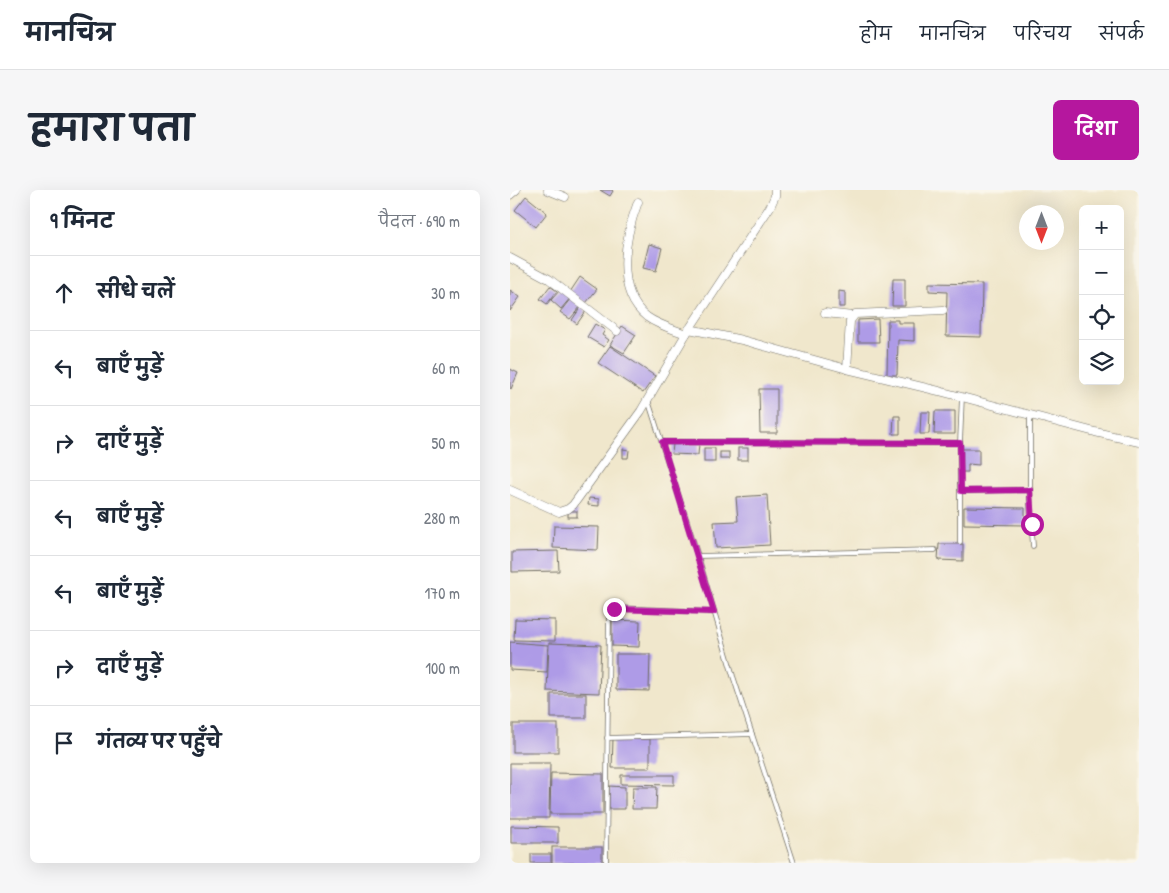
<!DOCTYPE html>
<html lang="hi">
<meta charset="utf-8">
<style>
:root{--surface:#fff;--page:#f6f6f7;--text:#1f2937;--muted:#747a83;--line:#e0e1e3;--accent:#b5179e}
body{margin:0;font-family:"Patrick Hand","Playpen Sans Deva",sans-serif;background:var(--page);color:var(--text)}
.controls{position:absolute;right:15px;top:15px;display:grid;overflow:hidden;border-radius:8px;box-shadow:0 5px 20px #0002}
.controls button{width:45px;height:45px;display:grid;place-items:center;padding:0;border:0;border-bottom:1px solid var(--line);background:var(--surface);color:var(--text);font:25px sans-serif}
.compass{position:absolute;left:509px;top:15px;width:45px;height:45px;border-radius:50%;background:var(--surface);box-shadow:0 5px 20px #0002;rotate:180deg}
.stop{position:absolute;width:15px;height:15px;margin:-11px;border:4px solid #b5179e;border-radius:50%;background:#fff}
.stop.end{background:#b5179e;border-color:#fff;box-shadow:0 1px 5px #0008}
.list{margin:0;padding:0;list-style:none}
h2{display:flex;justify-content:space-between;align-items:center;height:65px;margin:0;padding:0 20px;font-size:21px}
h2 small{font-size:16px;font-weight:400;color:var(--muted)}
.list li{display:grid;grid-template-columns:32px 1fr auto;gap:15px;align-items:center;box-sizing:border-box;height:75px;padding:0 20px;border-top:1px solid var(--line)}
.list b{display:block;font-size:19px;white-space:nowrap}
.list em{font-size:16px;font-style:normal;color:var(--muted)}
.icon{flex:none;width:28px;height:28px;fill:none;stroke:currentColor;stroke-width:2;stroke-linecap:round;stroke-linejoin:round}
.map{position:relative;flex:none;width:629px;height:673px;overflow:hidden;border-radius:8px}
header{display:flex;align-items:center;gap:30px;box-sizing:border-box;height:70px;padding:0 25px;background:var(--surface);border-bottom:1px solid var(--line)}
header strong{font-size:24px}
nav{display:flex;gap:28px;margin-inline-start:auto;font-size:18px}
.intro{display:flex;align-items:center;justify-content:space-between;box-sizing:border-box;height:120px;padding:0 30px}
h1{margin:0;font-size:35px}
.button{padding:12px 22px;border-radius:8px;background:var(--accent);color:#fff;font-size:18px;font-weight:700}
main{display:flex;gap:30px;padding:0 30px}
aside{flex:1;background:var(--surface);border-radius:8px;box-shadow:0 5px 20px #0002}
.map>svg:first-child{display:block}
</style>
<header>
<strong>मानचित्र</strong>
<nav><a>होम</a><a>मानचित्र</a><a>परिचय</a><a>संपर्क</a></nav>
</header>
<div class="intro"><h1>हमारा पता</h1><a class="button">दिशा</a></div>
<main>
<aside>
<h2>9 मिनट<small>पैदल · 690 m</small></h2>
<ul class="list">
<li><svg class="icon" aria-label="ahead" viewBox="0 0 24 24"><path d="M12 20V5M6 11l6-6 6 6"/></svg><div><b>सीधे चलें</b></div><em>30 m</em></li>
<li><svg class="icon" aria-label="left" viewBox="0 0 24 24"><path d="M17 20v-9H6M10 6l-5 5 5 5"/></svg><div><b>बाएँ मुड़ें</b></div><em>60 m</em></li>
<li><svg class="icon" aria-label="right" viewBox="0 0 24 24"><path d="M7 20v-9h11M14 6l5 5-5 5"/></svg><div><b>दाएँ मुड़ें</b></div><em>50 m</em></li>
<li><svg class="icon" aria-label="left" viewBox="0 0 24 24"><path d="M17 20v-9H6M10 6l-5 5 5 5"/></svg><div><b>बाएँ मुड़ें</b></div><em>280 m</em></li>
<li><svg class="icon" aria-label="left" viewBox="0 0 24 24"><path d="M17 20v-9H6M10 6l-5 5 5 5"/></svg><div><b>बाएँ मुड़ें</b></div><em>170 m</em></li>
<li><svg class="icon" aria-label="right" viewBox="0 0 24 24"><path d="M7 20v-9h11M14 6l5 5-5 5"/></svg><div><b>दाएँ मुड़ें</b></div><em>100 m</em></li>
<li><svg class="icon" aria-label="arrive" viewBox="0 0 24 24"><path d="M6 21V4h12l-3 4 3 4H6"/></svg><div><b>गंतव्य पर पहुँचे</b></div></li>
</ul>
</aside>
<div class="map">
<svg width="629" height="673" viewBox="0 0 629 673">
<rect width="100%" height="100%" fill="#fbf7ec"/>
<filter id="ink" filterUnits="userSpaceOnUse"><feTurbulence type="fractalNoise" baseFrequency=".02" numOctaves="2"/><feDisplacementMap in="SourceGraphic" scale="10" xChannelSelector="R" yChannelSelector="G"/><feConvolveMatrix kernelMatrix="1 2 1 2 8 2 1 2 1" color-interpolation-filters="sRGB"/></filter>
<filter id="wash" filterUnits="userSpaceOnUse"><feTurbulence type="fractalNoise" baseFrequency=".0096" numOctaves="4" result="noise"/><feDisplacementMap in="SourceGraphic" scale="20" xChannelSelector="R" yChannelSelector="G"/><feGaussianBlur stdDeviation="1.12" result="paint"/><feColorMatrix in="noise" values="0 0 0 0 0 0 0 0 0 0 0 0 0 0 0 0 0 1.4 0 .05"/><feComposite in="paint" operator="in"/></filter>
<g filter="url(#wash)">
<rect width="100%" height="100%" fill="#f0e7cc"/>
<g id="blocks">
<!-- building -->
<g fill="#ae9be7">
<path d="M90 0H102L103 1 100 6Z"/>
<path d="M16 6 37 23 26 37 5 20Z"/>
<path d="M139 54 152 58 146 81 133 78Z"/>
<path d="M70 87 87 99 76 113 60 102Z"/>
<path d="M383 89H395V116H382Z"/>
<path d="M419 93 472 94 471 147 436 146 437 102 419 101Z"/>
<path d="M40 96 47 101 37 114 30 109Z"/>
<path d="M51 99 61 107 51 119 41 110Z"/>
<path d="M0 100 10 107 0 121Z"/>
<path d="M329 101 335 102V117H329Z"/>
<path d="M61 108 71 116 60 129 50 122Z"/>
<path d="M71 117 76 121 67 134 62 130Z"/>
<path d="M368 129 369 152H348V130Z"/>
<path d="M378 130H388V133H404V151L388 150 387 185H377Z"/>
<path d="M85 134 95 140 92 145 99 150 94 157 77 147Z"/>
<path d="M112 136 126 145 114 163 100 155Z"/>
<path d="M100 156 145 186 133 203 88 173Z"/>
<path d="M0 179 8 183 1 199 0 198Z"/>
<path d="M249 199H267V243H250Z"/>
<path d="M425 221H445V244H424Z"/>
<path d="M411 222H420L419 244H410Z"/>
<path d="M384 226H390V244H383Z"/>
<path d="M163 254H189L188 265 162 264Z"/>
<rect x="194" y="258" width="11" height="14"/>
<rect x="228" y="258" width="10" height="12"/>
<path d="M113 259 119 260 118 268H113Z"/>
<path d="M452 259H469V275L458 274V282H452Z"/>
<rect x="210" y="262" width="9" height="7"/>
<path d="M257 305 260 355 206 358 204 332 228 331 226 307Z"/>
<path d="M79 308 89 309V316L78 315Z"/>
<path d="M454 317 515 318V335L454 334Z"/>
<rect x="58" y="321" width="9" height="6"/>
<path d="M44 336 89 337 88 360 43 358Z"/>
<path d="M429 354H453V371L428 370Z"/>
<path d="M48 361 49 381 2 382V362Z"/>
<path d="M5 429 45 430V451L4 450Z"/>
<path d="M102 430 130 431 129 457 102 456Z"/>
<path d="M0 452 38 455 37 482 0 480Z"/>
<path d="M39 453 91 455 89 503 37 501Z"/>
<path d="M106 464H140L139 501 106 500Z"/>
<rect x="41" y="504" width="35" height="24"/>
<rect x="3" y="534" width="45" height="28"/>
<path d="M103 549H140V578H102Z"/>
<path d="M0 573H40L39 628H0Z"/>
<path d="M41 583 93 584V624H40Z"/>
<path d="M111 585H164V595L111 594Z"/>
<path d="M99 596 115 597V619H99Z"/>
<path d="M123 597H147L146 619H122Z"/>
<path d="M1 636 48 637V653H1Z"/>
<rect x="42" y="657" width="50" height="16"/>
<rect x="21" y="664" width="20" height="9"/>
</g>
</g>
</g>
<g filter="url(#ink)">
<use href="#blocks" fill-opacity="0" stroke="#706d63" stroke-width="1"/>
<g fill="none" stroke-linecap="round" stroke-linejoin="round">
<defs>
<g id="lane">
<path d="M138 210 188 366 223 486 284 673"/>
<path d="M520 224V315L523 356"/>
<path d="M152 252 450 253"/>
<path d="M451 301 520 300"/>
<path d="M450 352V253L452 206"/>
<path d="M188 366 425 360"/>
<path d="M97 548 242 544"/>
<path d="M96 673 99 423 107 418 204 422"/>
</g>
<g id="street">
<path d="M38 0 55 7"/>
<path d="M0 5 6 0"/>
<path d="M128 12C115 46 104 101 137 127 148 135 163 139 176 144"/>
<path d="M0 68 39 89 107 141"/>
<path d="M315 123 343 126"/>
<path d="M179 139 232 150 337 179 429 201 585 242 629 252"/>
<path d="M337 179 340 131 345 124 433 120"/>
<path d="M0 300 49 322 58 319 63 315 131 221 176 144 260 17 265 6V0"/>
</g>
</defs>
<!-- lane casing -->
<use href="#lane" stroke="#706d63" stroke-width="5.5"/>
<!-- street casing -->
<use href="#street" stroke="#706d63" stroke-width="9"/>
<!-- lane -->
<use href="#lane" stroke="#fff" stroke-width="4"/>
<!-- street -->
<use href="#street" stroke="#fff" stroke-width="8"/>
</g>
</g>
<g fill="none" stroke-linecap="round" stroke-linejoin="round" filter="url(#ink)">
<!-- route -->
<path stroke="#b5179e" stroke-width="6" d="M104 419 204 422 152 252 450 253 451 301 520 300 522 334"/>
</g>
</svg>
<div class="controls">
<button>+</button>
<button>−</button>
<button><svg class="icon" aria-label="locate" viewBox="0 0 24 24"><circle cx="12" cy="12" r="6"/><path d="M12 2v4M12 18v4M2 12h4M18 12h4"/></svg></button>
<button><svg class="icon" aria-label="layers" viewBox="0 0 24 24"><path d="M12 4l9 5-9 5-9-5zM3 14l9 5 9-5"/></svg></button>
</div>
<svg class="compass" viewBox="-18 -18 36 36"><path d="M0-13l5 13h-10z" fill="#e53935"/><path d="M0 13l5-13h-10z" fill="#747a83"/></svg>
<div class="stop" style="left:522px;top:334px"></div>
<div class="stop end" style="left:104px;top:419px"></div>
</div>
</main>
